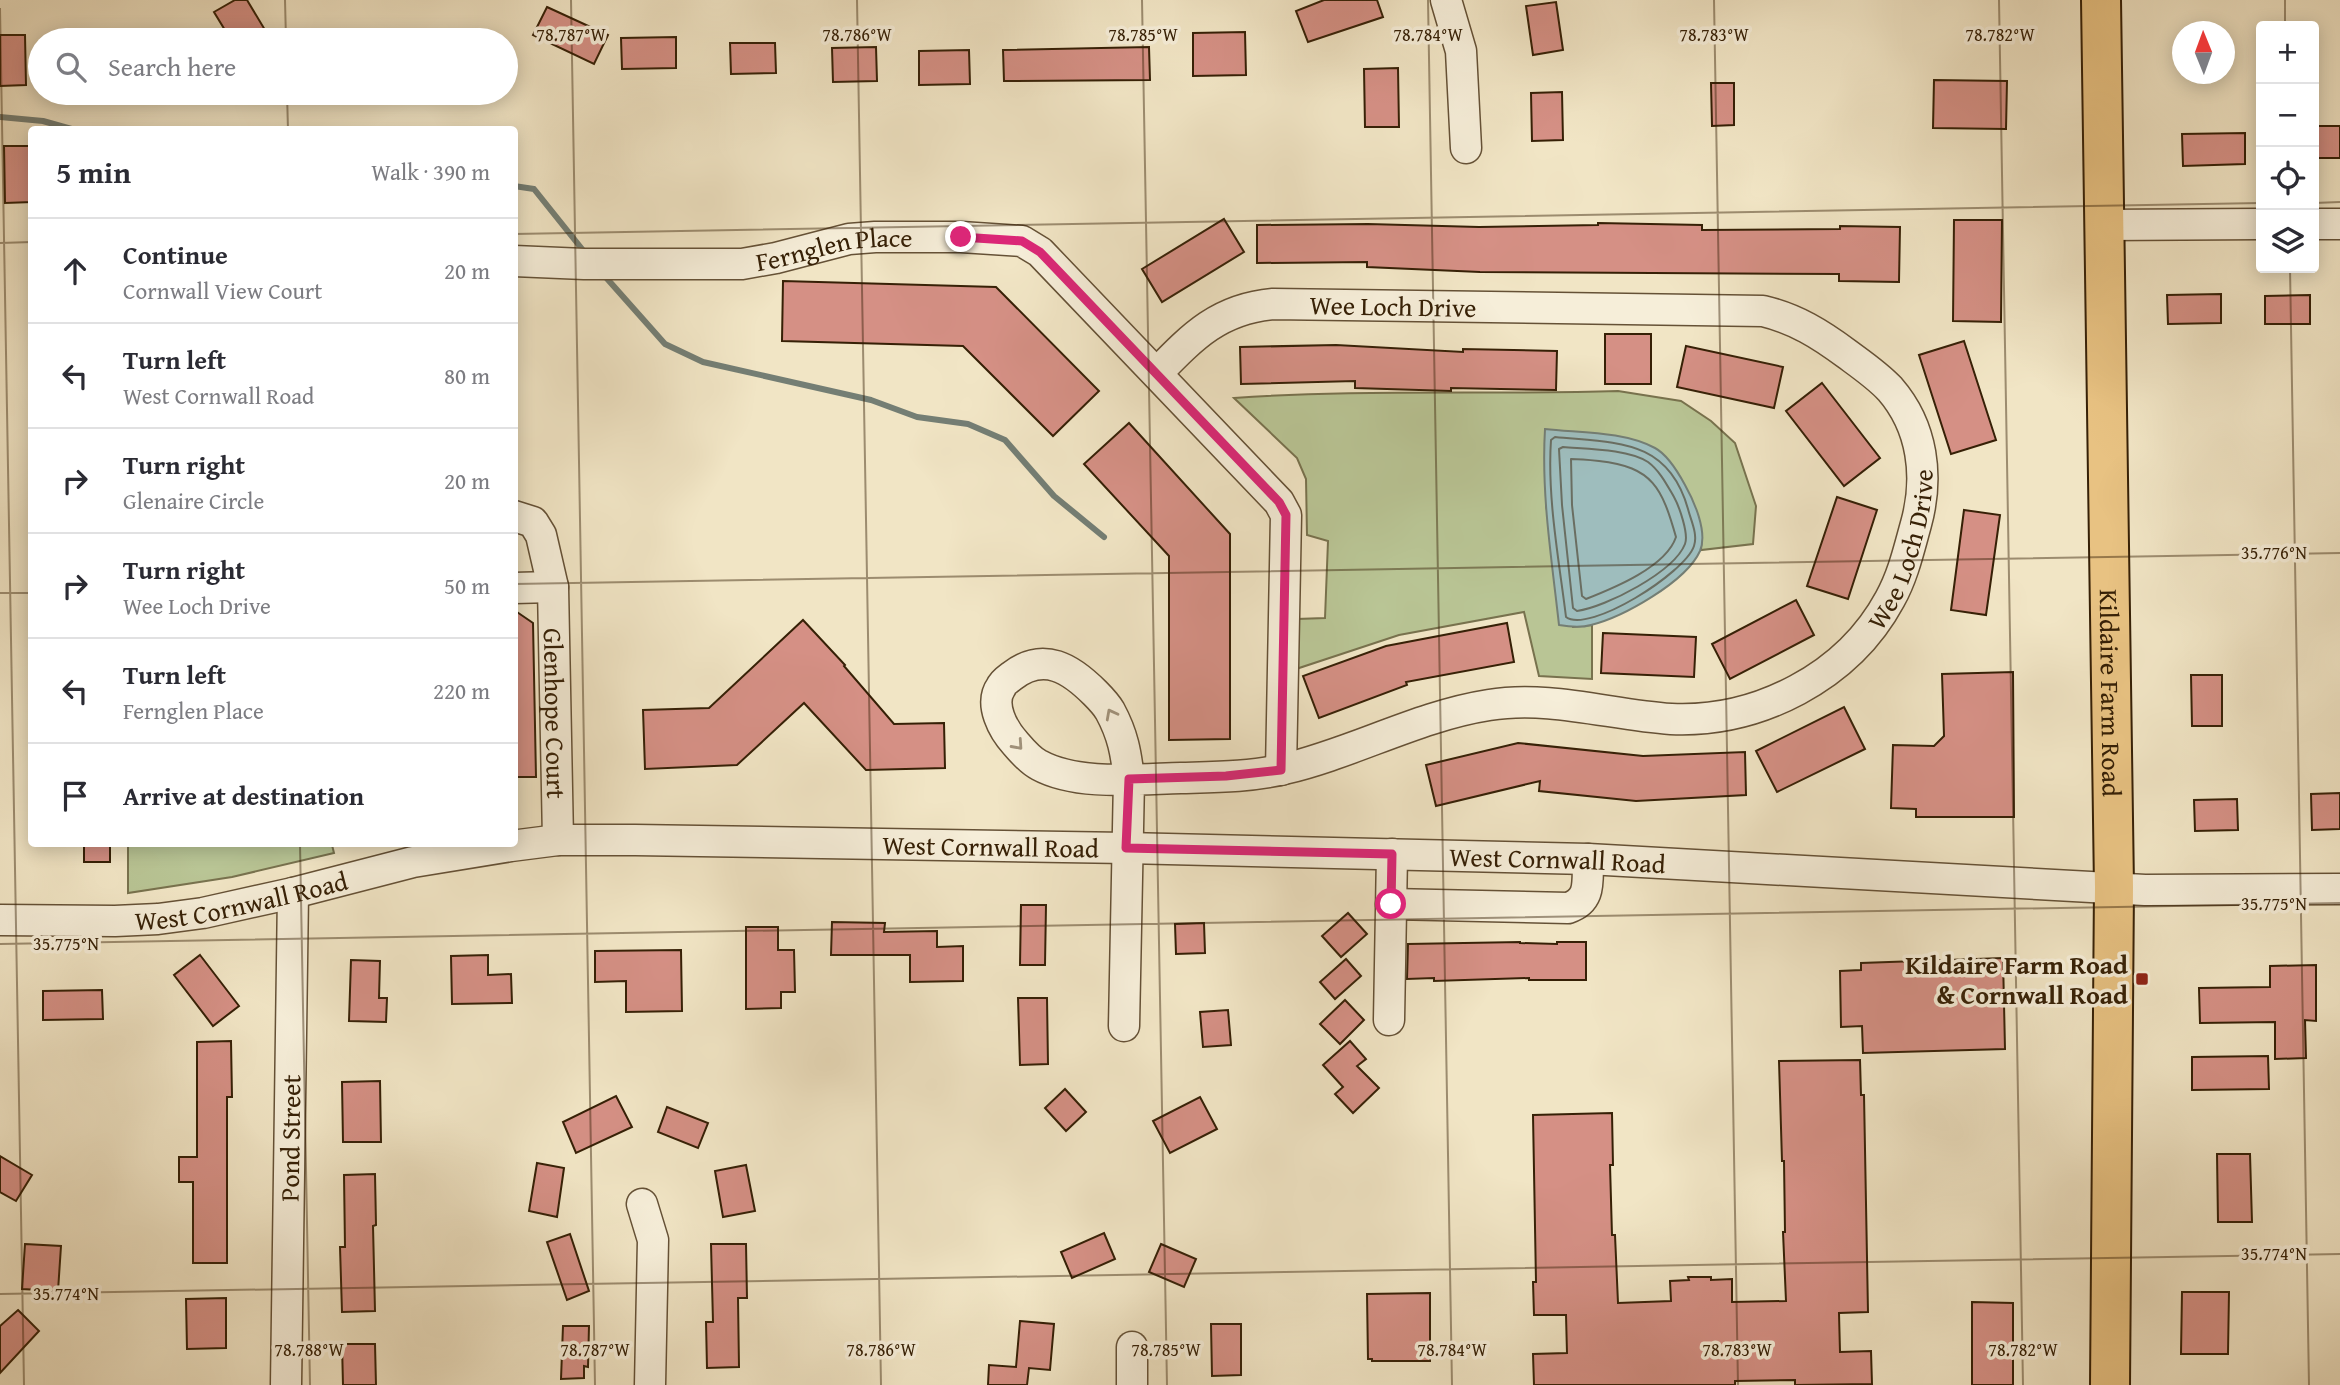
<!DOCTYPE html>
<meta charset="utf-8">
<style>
:root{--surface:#fff;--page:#f2f2f3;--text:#2b2b33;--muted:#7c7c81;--line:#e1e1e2}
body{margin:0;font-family:"Gentium Book Plus",serif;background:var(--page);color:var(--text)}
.controls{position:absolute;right:21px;top:21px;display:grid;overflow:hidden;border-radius:7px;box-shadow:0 4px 18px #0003}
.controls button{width:63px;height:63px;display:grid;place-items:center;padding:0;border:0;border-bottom:2px solid var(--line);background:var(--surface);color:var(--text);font:35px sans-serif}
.compass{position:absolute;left:2172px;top:21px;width:63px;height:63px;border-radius:50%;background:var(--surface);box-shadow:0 4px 18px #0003;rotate:359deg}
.stop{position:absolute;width:21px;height:21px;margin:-16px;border:5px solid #db2777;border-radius:50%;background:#fff}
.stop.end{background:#db2777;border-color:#fff;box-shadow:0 2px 7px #0008}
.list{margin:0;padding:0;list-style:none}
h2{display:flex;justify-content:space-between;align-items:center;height:91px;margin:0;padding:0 28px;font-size:30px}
h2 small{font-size:23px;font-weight:400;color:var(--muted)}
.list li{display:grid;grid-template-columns:46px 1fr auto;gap:21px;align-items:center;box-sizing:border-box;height:105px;padding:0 28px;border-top:2px solid var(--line)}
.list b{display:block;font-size:26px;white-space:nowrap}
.list p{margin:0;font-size:23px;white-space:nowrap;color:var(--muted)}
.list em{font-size:23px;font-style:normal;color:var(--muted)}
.icon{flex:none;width:38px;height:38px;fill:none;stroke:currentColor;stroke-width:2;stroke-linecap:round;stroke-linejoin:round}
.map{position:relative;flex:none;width:2340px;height:1385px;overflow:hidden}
.search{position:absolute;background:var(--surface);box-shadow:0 4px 18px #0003;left:28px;top:28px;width:490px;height:77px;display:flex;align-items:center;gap:18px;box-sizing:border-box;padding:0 24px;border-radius:38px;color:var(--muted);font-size:26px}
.panel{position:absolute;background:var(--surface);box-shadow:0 4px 18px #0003;left:28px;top:126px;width:490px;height:721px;border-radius:7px}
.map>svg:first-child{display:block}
</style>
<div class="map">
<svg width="2340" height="1385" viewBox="0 0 2340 1385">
<rect width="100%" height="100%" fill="#f1e5c5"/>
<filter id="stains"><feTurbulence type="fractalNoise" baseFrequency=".00286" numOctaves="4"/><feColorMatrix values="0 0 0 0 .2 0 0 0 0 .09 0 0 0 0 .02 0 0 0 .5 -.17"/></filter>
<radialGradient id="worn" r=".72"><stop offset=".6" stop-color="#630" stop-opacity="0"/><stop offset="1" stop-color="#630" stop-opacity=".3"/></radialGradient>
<!-- green -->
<g fill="#b9c595" stroke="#78724e" stroke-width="2">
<path d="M1618 391 1681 401 1711 421 1735 443 1756 506 1753 544 1701 550 1702 534 1546 485V506L1573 627 1592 625V679L1539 676 1524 612 1399 635 1296 669 1297 619 1325 618 1328 541 1307 535 1306 479 1297 458 1234 398C1362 389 1490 395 1618 391Z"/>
<path d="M128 844H336L332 845 334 853 232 877 128 893Z"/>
</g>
<!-- water -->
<path fill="#9ebdbd" stroke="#747e74" stroke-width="2" d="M1545 429C1580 433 1623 431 1655 448 1668 455 1678 472 1685 485 1694 501 1708 532 1700 551 1686 582 1623 617 1591 625 1581 628 1570 627 1559 625 1552 561 1541 495 1545 429Z"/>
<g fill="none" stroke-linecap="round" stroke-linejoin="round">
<!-- shore -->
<g stroke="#6a6e62" stroke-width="2">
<path d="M1555 437C1615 443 1668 438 1688 509 1691 521 1698 534 1694 546 1685 573 1589 634 1566 617 1559 560 1547 497 1551 440Z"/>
<path d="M1563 447C1587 449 1628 449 1648 462 1660 471 1667 485 1674 497 1679 506 1689 534 1685 544 1674 572 1606 607 1577 611L1573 608 1562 505 1559 449Z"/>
<path d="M1571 459C1581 459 1590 460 1599 461 1653 467 1662 488 1676 537 1666 567 1614 588 1586 599L1582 596 1572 505Z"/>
</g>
<!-- stream -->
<g stroke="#747e74" stroke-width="6">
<path d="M0 117 43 121 75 130"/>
<path d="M514 186 534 189 586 254"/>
<path d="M602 273 665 344 703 362 871 400 917 417 968 424 1005 440 1054 496 1104 537"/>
</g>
</g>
<!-- building -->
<g fill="#d59085" stroke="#362006" stroke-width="2">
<path d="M235 0H247L271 40H231L214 12Z"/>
<path d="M1324 0H1377L1383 17 1308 42 1296 11Z"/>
<path d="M1556 2 1563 50 1533 55 1526 6Z"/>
<path d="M547 7 608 35 594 64 533 35Z"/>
<path d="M1245 32 1246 75 1193 76V33Z"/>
<path d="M0 35H25L26 85 0 86Z"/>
<path d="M676 37V68L622 69 621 38Z"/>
<path d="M730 43H775L776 73 731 74Z"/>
<path d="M876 47 877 81 833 82 832 48Z"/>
<path d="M1149 47 1150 80 1004 81 1003 50Z"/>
<path d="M969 50 970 84 919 85V51Z"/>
<path d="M1398 68 1399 127H1365L1364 69Z"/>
<path d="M1934 80 2007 81 2006 129 1933 128Z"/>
<path d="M1711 83H1734V125L1712 126Z"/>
<path d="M1562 92 1563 140 1532 141 1531 93Z"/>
<rect x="2314" y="126" width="26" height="32"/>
<path d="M2245 133V164L2183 166 2182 134Z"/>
<path d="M4 146H32V202L5 203Z"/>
<path d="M1224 219 1244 252 1162 302 1142 269Z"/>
<path d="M1954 220H2002L2001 322 1953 321Z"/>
<path d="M1598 223 1702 225V230L1840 229V226L1900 227 1899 282 1839 281V274L1480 272 1367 267V262L1257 263V225L1368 224 1479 227 1598 225Z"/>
<path d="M783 281 996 287 1099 391 1053 436 963 346 782 341Z"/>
<path d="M2221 294V323L2168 324 2167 295Z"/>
<path d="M2310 295V324H2265V296Z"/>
<rect x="1605" y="334" width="46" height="50"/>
<path d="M1964 341 1996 440 1951 454 1919 355Z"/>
<path d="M1336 345 1463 352V349L1557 351 1556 390 1451 388V391L1355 388V381L1241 384 1240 347Z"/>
<path d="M1686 346 1783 367 1774 408 1677 387Z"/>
<path d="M1822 383 1880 458 1844 486 1786 411Z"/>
<path d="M1129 423 1230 534V739L1169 740V556L1084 464Z"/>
<path d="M1837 497 1877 510 1848 599 1807 586Z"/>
<path d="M1964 510 2000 515 1986 615 1951 610Z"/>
<path d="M1796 600 1814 635 1730 679 1712 644Z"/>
<path d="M514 610 533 623 536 777H514Z"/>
<path d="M803 620 845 665 844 666 894 724 944 723 945 768 866 770 804 703 737 765 645 769 643 710 709 708Z"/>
<path d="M1507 623 1514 662 1406 682 1407 685 1319 718 1303 676 1386 646Z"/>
<path d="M1603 633 1696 637 1694 677 1601 673Z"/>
<path d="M2013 672 2014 817H1916V809L1891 808 1893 745 1934 746 1944 736 1942 674Z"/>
<path d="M2191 675H2222V726H2192Z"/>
<path d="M1844 707 1865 749 1777 792 1756 751Z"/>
<path d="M1518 743 1643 756 1745 752 1746 795 1636 801 1539 791 1540 781 1436 806 1426 765Z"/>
<path d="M2340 793V829L2312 830 2311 794Z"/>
<path d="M2237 799 2238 830 2195 831 2194 800Z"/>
<rect x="84" y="844" width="26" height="18"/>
<path d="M1021 905H1046L1045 965H1020Z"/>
<path d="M1348 913 1367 934 1341 957 1322 936Z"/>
<path d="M832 922 885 923 884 932 937 931V947L963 946V981L910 982V955H831Z"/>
<path d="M1204 923 1205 953 1176 954 1175 924Z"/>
<path d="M746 927H778V950H794L795 992H781V1008L746 1009Z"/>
<path d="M1520 942V943L1557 944V942H1586V980H1529V978L1434 981V978L1407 979 1408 944Z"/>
<path d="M681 950 682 1011 626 1012V981L595 982V951Z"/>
<path d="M200 955 239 1006 213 1026 174 975Z"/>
<path d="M488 955V975L511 974 512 1003 452 1004 451 956Z"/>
<path d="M2003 958 2005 1049 1863 1053 1862 1026 1841 1027 1840 971 1861 970V963Z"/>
<path d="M1346 959 1361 976 1335 999 1320 982Z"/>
<path d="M351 960 380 961 379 998H387L386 1022 349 1021Z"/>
<path d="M2316 965V1021L2305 1020 2306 1058 2275 1059V1022L2200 1023 2199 988 2270 987V966Z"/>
<path d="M102 990 103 1019 43 1020V991Z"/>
<path d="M1018 998H1047L1048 1064 1020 1065Z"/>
<path d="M1345 1000 1364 1020 1340 1044 1320 1024Z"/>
<path d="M1228 1010 1231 1045 1203 1047 1200 1012Z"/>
<path d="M231 1041 232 1097H227V1263H193V1182H179V1157H197V1042Z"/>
<path d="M1350 1041 1366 1059 1357 1066 1379 1088 1353 1113 1335 1094 1343 1087 1323 1065Z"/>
<path d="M2268 1056 2269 1089 2192 1090V1057Z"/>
<path d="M1860 1060 1861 1095H1864L1868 1312 1839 1313 1840 1352 1871 1351 1872 1384 1795 1385V1380L1735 1381V1385H1534L1533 1354 1567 1353 1566 1315H1534L1533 1282H1536L1533 1115 1612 1113 1613 1165H1610L1612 1235H1615L1618 1303 1671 1301 1670 1281 1689 1280 1688 1277H1711V1280L1732 1279V1302L1786 1301 1783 1232H1785L1784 1161H1782L1779 1061Z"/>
<path d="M380 1081 381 1142H343L342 1082Z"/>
<path d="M1065 1089 1086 1112 1066 1131 1045 1108Z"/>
<path d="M616 1096 632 1127 576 1153 563 1122Z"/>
<path d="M1200 1097 1217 1129 1170 1153 1153 1121Z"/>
<path d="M667 1107 708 1123 698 1148 658 1132Z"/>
<path d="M2217 1154H2250L2252 1222H2218Z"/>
<path d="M0 1156 32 1175 16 1201 0 1192Z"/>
<path d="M537 1163 564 1168 557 1217 529 1211Z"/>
<path d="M746 1165 755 1211 723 1217 715 1171Z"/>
<path d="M375 1174 376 1225 373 1226 375 1311 342 1312 340 1247H345L344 1175Z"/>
<path d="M1104 1233 1115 1259 1072 1278 1061 1252Z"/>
<path d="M570 1234 589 1291 567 1300 547 1242Z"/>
<path d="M25 1244 61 1246 58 1291 22 1289Z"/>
<path d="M711 1244H746L747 1298H738L739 1367 707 1368 706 1322H713Z"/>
<path d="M1161 1244 1196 1259 1184 1287 1149 1272Z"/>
<path d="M2182 1292H2229L2228 1354H2181Z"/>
<path d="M1430 1293V1361H1372V1359H1368L1367 1294Z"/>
<path d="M226 1298V1348L187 1349 186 1299Z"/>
<path d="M1972 1302 2013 1303V1385H1972Z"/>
<path d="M18 1310 39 1331 0 1373V1326Z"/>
<path d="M1020 1321 1054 1324 1050 1370 1029 1368 1027 1385H988L989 1365 1016 1367Z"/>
<path d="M1211 1324H1241V1375L1212 1376Z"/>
<path d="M563 1326H589L588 1367 584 1366V1378L561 1379Z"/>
<path d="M342 1344H375L376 1385H343Z"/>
</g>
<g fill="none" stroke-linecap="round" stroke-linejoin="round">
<defs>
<g id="minor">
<path d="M1446 0 1461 51 1466 148"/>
<path d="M2314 224H2340"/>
<path d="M2104 225 2261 224"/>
<path id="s1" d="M514 261 584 264H742L776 258 849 239 875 237H961L1022 241 1040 252 1279 502 1286 515 1281 770"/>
<path id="s2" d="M514 516 533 522 541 535 553 587 558 840"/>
<path d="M514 588 553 587"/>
<path d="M1391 904 1568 908C1592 900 1587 881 1588 859"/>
<path id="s3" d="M0 920 115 921 158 919 203 913 293 893 413 862 511 846 558 840H635L1126 848 1588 859 2145 890 2340 889"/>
<path d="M1389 1020 1392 854"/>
<path id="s4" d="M1124 1026 1129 779C1126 753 1123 735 1110 711 1106 704 1101 699 1095 693 1071 669 1044 651 1012 676 1008 679 1003 682 1001 687 989 704 1003 730 1016 744 1022 751 1031 761 1039 765 1077 786 1139 779 1181 778 1215 777 1250 777 1284 769 1353 753 1418 716 1489 705 1549 695 1611 715 1671 719 1758 723 1848 677 1890 599 1903 576 1909 549 1916 524 1929 477 1923 427 1890 389 1878 376 1862 365 1847 354 1820 334 1796 319 1763 311L1273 304C1219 309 1193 336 1157 373"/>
<path d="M642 1204 653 1240 650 1385"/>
<path d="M1132 1347V1385"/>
<path id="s5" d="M286 1385 293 893"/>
</g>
<g id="major">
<path id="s6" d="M2101 0 2114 887 2110 1385"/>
</g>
</defs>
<!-- minor casing -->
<use href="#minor" stroke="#655136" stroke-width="33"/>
<!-- major casing -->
<use href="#major" stroke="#362006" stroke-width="42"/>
<!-- minor -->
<use href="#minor" stroke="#f6eed9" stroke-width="30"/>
<!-- major -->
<use href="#major" stroke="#e8c282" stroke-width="38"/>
</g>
<!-- one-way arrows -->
<defs><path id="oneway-chevron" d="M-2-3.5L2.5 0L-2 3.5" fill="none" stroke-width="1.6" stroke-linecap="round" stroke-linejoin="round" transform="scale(1.75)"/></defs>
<g stroke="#a0917a">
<use href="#oneway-chevron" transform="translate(1111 714) rotate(-118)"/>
<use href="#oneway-chevron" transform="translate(1018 745) rotate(48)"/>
</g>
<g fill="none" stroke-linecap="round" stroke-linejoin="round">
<!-- route -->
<path stroke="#db2777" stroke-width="9" d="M961 237 1022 241 1040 252 1279 502 1286 515 1281 770 1226 776 1129 779 1126 848 1392 854 1391 904"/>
</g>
<!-- ticks -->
<path fill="none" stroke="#362006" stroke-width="2" stroke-opacity="0.45" d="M285 0 286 40M571 0 595 1385M857 0 881 1385M1142 0 1167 1385M1428 0 1452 1385M1714 0 1738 1385M1999 0 2023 1385M2285 0V26M0 8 24 1385M287 93 288 130M2314 203 2340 202M514 234 2261 203M0 243 32 242M2290 268 2309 1385M514 584 2340 553M0 593H32M300 844 310 1385M0 944 2340 903M0 1294 2340 1254"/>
<!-- markers -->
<rect fill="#8f2418" stroke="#f6eed9" stroke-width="2.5" x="2135" y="972" width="14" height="14" rx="3.5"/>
<g text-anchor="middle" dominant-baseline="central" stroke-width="7" stroke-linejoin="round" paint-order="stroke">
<!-- street labels -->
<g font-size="26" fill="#362006" stroke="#f6eed9">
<text stroke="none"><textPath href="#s1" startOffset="322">Fernglen Place</textPath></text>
<text transform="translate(1393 306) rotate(1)">Wee Loch Drive</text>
<text stroke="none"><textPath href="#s4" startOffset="1507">Wee Loch Drive</textPath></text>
<text stroke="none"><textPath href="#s6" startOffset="693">Kildaire Farm Road</textPath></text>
<text stroke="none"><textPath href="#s2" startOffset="215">Glenhope Court</textPath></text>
<text stroke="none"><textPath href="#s3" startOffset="999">West Cornwall Road</textPath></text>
<text stroke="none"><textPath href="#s3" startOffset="1566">West Cornwall Road</textPath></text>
<text stroke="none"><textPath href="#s3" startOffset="243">West Cornwall Road</textPath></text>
<text stroke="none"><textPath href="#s5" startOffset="247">Pond Street</textPath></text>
</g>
<!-- poi labels -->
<g font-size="26" font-weight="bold" fill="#362006" stroke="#f6eed9" text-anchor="end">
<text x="2128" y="964">Kildaire Farm Road<tspan x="2128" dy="30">&amp; Cornwall Road</tspan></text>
</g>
</g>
<g font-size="18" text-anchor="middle" fill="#362006" stroke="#f6eed9" stroke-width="7" stroke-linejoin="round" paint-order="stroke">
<text x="571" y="41">78.787°W</text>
<text x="857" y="41">78.786°W</text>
<text x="1143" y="41">78.785°W</text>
<text x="1428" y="41">78.784°W</text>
<text x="1714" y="41">78.783°W</text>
<text x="2000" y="41">78.782°W</text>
<text x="2274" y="559">35.776°N</text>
<text x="2274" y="910">35.775°N</text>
<text x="66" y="950">35.775°N</text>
<text x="2274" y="1260">35.774°N</text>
<text x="66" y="1300">35.774°N</text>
<text x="309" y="1356">78.788°W</text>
<text x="595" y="1356">78.787°W</text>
<text x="881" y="1356">78.786°W</text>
<text x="1166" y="1356">78.785°W</text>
<text x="1452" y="1356">78.784°W</text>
<text x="1737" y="1356">78.783°W</text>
<text x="2023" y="1356">78.782°W</text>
</g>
<rect width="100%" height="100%" filter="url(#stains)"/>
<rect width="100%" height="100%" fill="url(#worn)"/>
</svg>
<div class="controls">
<button>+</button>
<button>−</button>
<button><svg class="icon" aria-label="locate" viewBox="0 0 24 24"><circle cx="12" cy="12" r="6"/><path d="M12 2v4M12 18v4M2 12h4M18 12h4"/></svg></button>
<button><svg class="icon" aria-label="layers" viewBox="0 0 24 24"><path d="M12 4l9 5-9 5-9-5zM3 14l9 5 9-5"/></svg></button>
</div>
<svg class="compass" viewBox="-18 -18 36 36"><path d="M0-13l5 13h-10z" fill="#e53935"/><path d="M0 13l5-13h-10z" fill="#7c7c81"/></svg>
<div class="stop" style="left:1391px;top:904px"></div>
<div class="stop end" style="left:961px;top:237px"></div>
<div class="search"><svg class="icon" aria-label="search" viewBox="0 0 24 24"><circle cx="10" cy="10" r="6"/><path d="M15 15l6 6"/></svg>Search here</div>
<section class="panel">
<h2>5 min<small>Walk · 390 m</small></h2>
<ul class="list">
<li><svg class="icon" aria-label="ahead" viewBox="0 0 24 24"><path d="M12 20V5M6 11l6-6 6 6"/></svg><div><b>Continue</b><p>Cornwall View Court</p></div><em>20 m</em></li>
<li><svg class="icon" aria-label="left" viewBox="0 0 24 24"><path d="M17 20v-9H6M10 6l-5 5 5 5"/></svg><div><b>Turn left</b><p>West Cornwall Road</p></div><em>80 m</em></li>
<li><svg class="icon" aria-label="right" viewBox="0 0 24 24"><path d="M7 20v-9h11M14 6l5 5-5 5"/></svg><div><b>Turn right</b><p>Glenaire Circle</p></div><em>20 m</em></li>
<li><svg class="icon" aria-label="right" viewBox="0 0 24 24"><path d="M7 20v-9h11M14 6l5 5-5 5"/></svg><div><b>Turn right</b><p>Wee Loch Drive</p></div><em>50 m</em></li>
<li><svg class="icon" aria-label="left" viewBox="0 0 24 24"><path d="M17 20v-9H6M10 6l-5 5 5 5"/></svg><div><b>Turn left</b><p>Fernglen Place</p></div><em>220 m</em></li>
<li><svg class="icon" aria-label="arrive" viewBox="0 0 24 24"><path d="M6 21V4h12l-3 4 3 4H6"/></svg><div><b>Arrive at destination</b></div></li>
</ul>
</section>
</div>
